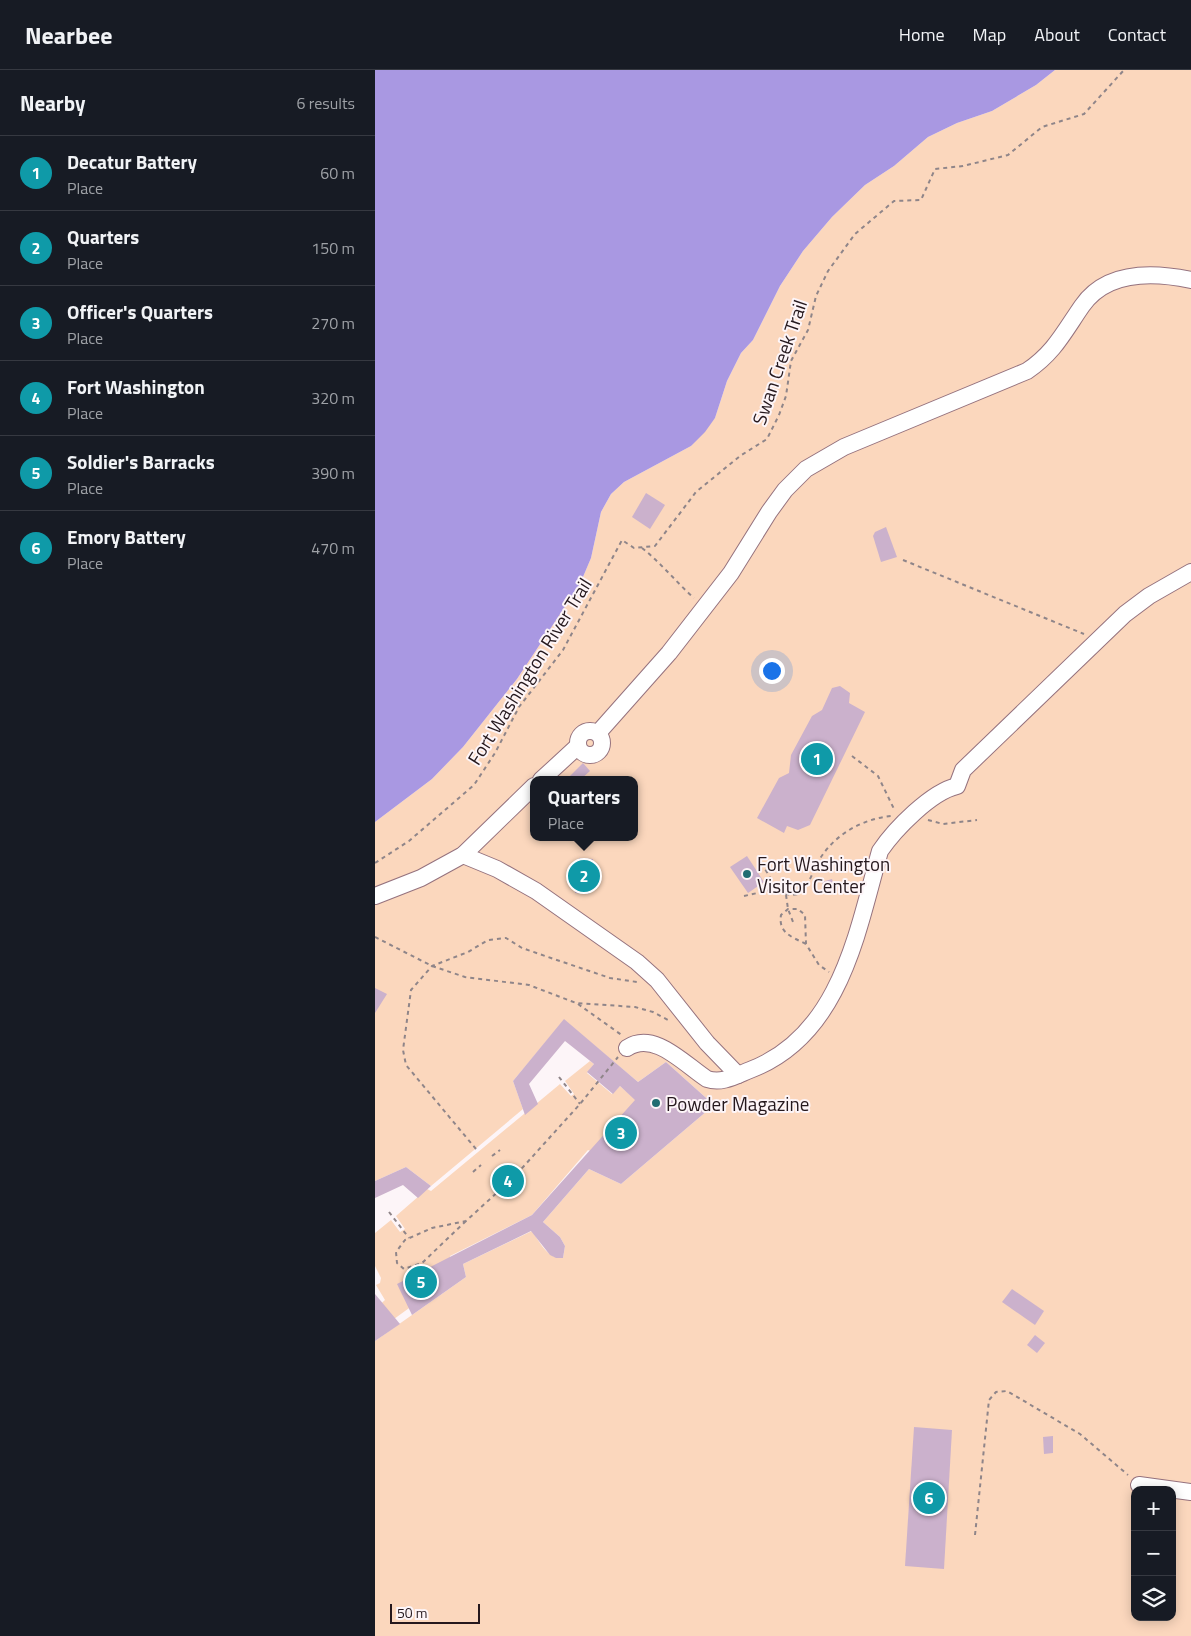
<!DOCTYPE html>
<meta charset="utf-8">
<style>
:root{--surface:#171b24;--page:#20242c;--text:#f1f3f6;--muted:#9ea1a6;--line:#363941;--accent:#93b7bb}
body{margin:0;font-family:"Titillium Web",sans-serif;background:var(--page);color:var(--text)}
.controls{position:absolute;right:15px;bottom:15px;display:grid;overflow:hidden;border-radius:10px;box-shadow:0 2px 12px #0003}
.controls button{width:45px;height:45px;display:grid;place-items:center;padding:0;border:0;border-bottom:1px solid var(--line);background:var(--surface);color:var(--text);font:25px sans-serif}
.scale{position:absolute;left:15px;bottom:12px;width:90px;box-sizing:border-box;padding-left:5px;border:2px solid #25181d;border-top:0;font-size:14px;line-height:18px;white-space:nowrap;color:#25181d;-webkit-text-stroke:4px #fdf5f8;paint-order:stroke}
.you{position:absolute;left:396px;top:600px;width:18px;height:18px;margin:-12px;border:4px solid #fff;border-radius:50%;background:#1a73e8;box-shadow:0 0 0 8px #1a73e833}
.badge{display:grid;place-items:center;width:32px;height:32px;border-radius:50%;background:var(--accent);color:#fff;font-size:16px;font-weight:700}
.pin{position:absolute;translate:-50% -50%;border:2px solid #fff;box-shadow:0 1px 5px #0006}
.popup{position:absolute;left:155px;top:706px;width:108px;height:65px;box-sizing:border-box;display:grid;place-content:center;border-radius:10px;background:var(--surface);filter:drop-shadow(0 1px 4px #0005);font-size:16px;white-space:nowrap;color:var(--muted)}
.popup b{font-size:19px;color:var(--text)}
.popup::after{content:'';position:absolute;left:50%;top:100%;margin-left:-10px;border:10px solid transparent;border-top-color:var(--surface)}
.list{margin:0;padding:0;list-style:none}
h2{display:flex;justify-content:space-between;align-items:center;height:65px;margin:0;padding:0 20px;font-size:21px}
h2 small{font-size:16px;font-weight:400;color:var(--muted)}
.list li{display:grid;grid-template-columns:32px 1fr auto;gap:15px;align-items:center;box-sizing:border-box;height:75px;padding:0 20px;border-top:1px solid var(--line)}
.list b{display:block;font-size:19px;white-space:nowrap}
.list p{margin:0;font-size:16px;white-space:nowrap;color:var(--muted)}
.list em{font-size:16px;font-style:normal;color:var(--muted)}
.icon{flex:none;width:28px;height:28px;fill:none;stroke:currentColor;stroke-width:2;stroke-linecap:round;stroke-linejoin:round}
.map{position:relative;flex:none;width:816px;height:1566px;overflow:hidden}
header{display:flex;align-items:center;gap:30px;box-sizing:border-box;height:70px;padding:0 25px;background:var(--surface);border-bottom:1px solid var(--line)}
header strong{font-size:24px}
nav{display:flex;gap:28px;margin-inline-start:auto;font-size:18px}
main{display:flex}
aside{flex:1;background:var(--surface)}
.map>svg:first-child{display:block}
</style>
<header>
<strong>Nearbee</strong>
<nav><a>Home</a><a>Map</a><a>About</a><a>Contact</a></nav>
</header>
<main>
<aside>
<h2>Nearby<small>6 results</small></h2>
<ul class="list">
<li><span class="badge" style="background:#0f9aa8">1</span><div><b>Decatur Battery</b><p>Place</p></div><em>60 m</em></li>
<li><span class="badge" style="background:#0f9aa8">2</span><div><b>Quarters</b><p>Place</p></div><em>150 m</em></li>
<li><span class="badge" style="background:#0f9aa8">3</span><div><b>Officer's Quarters</b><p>Place</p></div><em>270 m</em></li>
<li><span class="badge" style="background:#0f9aa8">4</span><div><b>Fort Washington</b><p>Place</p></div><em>320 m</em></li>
<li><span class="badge" style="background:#0f9aa8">5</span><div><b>Soldier's Barracks</b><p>Place</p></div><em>390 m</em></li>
<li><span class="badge" style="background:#0f9aa8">6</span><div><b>Emory Battery</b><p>Place</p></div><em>470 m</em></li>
</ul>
</aside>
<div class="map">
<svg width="816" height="1566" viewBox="0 0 816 1566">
<rect width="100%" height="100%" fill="#fdf5f8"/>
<!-- green -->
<g fill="#fbd7bd" fill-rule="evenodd">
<path d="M680 0H816V1566H0V1271L91 1207 88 1194 157 1161C165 1172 172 1189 188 1188L190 1176 185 1167 168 1152 214 1099 246 1114 339 1035 291 992 263 1012 189 950 138 1011 148 1039 56 1116 31 1097 0 1111V752L57 709 88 677 142 609 205 514 216 488 226 442 236 424 249 412 316 376 340 348 352 311 366 283 378 270 405 216 428 181 457 147 490 115 519 96 553 67 582 53 617 41 661 15ZM159 710H259V767H159ZM760 1420H797V1547H760Z"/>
<path d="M215 991 219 994 212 1003 237 1024 245 1016 262 1031 230 1087 213 1080 157 1145 75 1186 78 1206 4 1260 0 1239 10 1230 1 1215 5 1213 6 1208 0 1196V1163L16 1150 25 1162 30 1159 21 1146 52 1119 56 1121 185 1014 196 1026 199 1024 190 1011Z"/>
</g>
<!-- water -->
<path fill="#a998e2" d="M0 0H680L661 15 617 41 582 53 553 67 519 96 490 115 457 147 428 181 405 216 378 270 366 283 352 311 340 348 330 362 316 376 249 412 236 424 226 442 216 488 205 514 142 609 88 677 57 709 0 752Z"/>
<!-- building -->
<g fill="#cbb1cc">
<path d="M271 423 290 435 275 459 257 447Z"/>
<path d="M511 457 522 487 506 492 498 466 500 462Z"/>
<path d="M465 616 475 623 474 633 490 642 435 755 423 760 412 756 409 763 382 748 404 708 414 703 416 685 437 646 447 640 457 618Z"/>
<path d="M208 693 215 701 205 710H191Z"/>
<path d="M372 786 389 812 373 823 355 797Z"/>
<path d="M204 788 218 789 214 824 200 823Z"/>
<path d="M457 809 460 819 450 822 447 812Z"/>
<path d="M0 918 12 924 0 943Z"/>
<path d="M189 949 263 1012 291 992 339 1035 246 1114 214 1099 168 1152 185 1167 190 1176 188 1188H181L175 1185 156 1161 88 1194 91 1207 37 1245 22 1214 157 1145 260 1030 245 1016 238 1024 212 1002 219 994 190 971 154 1014 163 1034 150 1045 138 1011Z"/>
<path d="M31 1097 56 1116 43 1128 28 1115 0 1128V1111Z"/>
<path d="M637 1219 669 1241 660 1255 627 1232Z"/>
<path d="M0 1224 25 1254 0 1271Z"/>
<path d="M660 1265 670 1273 662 1283 652 1275Z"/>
<path d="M539 1357 577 1360 569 1499 530 1496Z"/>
<path d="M678 1366V1383L669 1384 668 1367Z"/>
</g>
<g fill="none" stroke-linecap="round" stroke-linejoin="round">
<defs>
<g id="minor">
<circle cx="215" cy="673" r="12"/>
<path d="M223 663 294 583 356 503 394 442 410 420 431 399 469 377 652 301C679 283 689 262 707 236 732 200 778 202 816 210"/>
<path d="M166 710 203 676"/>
<path d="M88 785 122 799 161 821 262 892 282 910 332 973 363 1005"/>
<path d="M0 826 46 808 88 785 159 716"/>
<path d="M252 978C279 960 309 994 332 1009 347 1014 360 1006 375 1000 465 966 482 863 505 781 520 759 556 722 582 716L588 700 750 544 774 526 816 502"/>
<path d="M764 1415 816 1422"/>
</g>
</defs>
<!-- minor casing -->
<use href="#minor" stroke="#95727e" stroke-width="18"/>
<!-- path -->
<g stroke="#8f8589" stroke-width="2" stroke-dasharray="4 4" stroke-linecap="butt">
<path d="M267 478C286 493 301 512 319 528"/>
<path d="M528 490 709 564"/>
<path d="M477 686 503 706 520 741"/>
<path d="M553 750 568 754 602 750"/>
<path d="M0 793 34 771 99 715 120 683 144 637 188 580 247 470 259 478 280 476 321 422 365 386 392 369 404 345 411 326 416 291 433 260 441 226 453 201 480 164 519 131 546 130 560 99 588 96 633 85 667 57 709 44 749 0"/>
<path d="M386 793C397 807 400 829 423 824 434 816 437 803 443 792 458 765 487 749 516 746"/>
<path d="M411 825 413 839 418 852"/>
<path d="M369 826 400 819"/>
<path d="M0 867 57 896 90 907 154 915 201 933 260 937 278 942 295 951"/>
<path d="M431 874C417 867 403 863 406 845L413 839H423L430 845 431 874 444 895 454 902"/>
<path d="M203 934 248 966"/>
<path d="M184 1007 205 1034"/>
<path d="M101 1079 31 995 28 980 36 920 57 896 93 882 113 870 131 868 147 878 176 888 235 908 262 912"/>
<path d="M117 1086 125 1080"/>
<path d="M98 1102 106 1095"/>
<path d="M14 1142 34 1168"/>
<path d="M91 1151 47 1193 29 1199 22 1193 21 1182 30 1170 57 1158 91 1151 139 1107 205 1034 243 987"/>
<path d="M600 1465 614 1330 621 1322 632 1321 705 1364 753 1405"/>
</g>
<!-- minor -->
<use href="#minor" stroke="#fff" stroke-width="16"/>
</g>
<!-- markers -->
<g fill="#216d72" stroke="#fdf5f8" stroke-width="2">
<circle cx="372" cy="804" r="5"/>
<circle cx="281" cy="1033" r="5"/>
</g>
<g text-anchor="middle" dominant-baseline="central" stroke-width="4" stroke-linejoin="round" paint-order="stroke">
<!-- street labels -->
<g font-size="19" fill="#25181d" stroke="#fdf5f8">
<text transform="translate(404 292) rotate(-71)">Swan Creek Trail</text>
<text transform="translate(154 601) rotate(-58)">Fort Washington River Trail</text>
</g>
<!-- poi labels -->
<g font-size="19" fill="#25181d" stroke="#fdf5f8" text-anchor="start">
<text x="382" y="793">Fort Washington<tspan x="382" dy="22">Visitor Center</tspan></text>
<text x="291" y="1033">Powder Magazine</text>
</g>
</g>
</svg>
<div class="controls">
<button>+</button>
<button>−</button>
<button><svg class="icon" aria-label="layers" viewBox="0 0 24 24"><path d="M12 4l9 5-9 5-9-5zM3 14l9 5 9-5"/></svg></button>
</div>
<div class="scale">50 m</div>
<div class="you"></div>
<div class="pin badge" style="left:442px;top:689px;background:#0f9aa8">1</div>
<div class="pin badge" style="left:209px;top:806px;background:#0f9aa8">2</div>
<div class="popup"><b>Quarters</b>Place</div>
<div class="pin badge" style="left:246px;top:1063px;background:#0f9aa8">3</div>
<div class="pin badge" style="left:133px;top:1111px;background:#0f9aa8">4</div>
<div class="pin badge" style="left:46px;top:1212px;background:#0f9aa8">5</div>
<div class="pin badge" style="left:554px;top:1428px;background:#0f9aa8">6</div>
</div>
</main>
